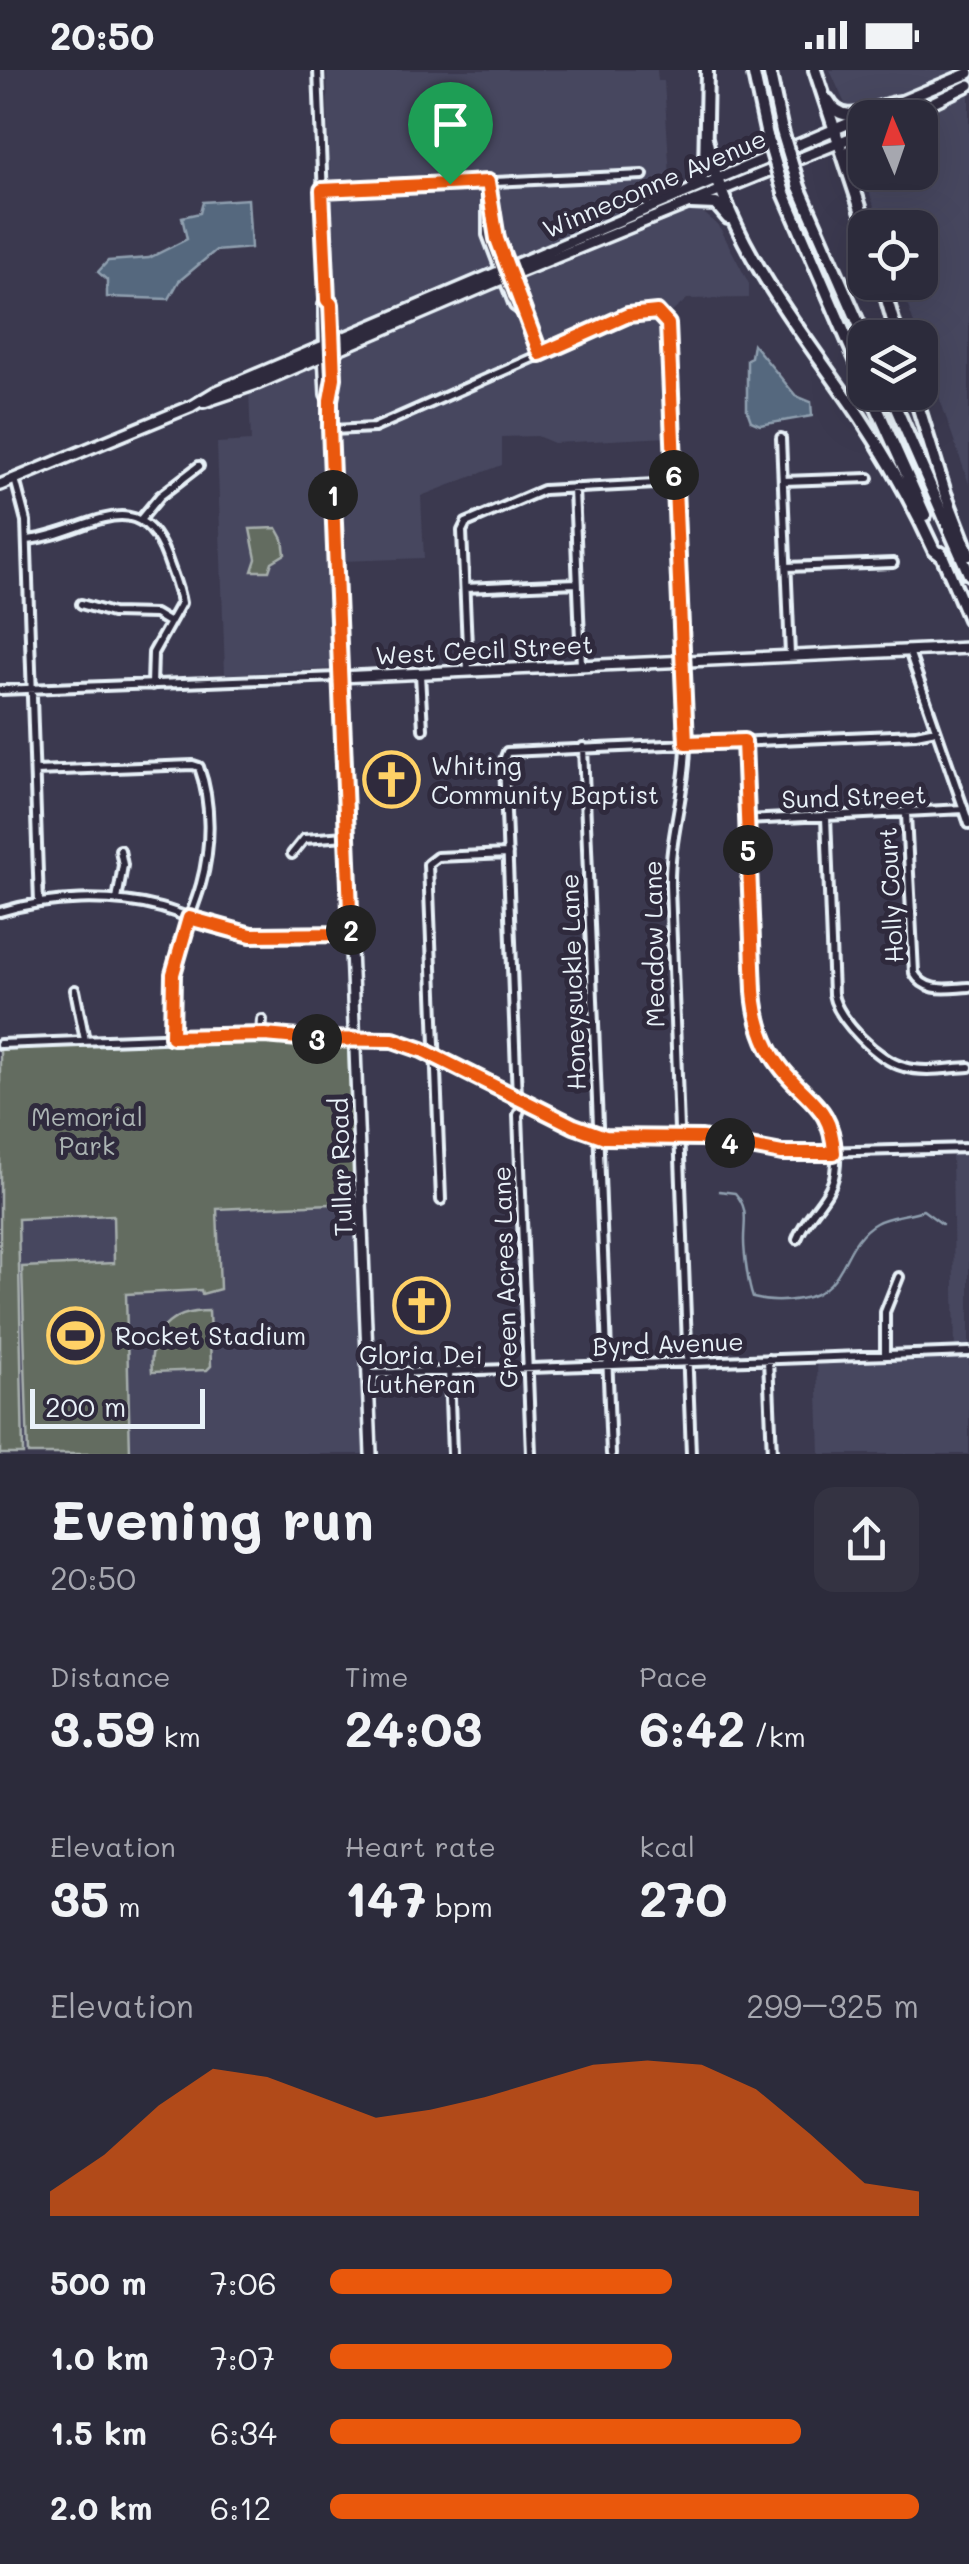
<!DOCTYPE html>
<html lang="en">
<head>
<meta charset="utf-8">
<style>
	:root { --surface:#2c2b3b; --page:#343342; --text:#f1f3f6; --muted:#a6a7af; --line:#484755; --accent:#ea580c }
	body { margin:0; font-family:Mali,sans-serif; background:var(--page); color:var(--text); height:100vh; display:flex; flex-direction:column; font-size:38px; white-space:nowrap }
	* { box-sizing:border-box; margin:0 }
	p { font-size:32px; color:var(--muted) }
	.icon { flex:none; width:55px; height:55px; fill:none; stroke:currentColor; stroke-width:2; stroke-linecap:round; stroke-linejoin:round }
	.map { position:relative; height:1384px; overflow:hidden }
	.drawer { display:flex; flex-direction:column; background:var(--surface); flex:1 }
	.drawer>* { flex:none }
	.needle { width:65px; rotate:358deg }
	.controls { position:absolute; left:848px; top:30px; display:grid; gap:20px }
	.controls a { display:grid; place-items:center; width:90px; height:90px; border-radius:20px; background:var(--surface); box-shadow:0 10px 40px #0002,0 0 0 2px var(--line); font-size:50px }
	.scale { position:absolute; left:30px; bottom:25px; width:175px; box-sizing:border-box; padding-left:10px; border:5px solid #e8f1f8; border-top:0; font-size:28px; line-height:35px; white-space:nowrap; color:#e8f1f8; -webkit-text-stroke:8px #2f2a3d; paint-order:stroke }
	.pin { position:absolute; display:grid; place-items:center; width:85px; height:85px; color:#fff; margin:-102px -42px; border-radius:50% 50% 50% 0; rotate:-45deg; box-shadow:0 0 10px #0007 }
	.pin .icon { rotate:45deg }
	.km { position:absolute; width:50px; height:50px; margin:-25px; border-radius:50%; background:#222; color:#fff; font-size:28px; line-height:50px; text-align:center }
	.round { display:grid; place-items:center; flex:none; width:105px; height:105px; border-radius:20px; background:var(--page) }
	.overview { display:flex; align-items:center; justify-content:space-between; height:170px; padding:0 50px }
	h1 { font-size:55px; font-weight:800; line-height:75px }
	.figures { display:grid; grid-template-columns:repeat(3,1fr); gap:15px; height:170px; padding:10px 50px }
	.figures div { display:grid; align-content:center }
	.figures b { font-size:50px; font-weight:800 }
	.figures small { font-size:28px; font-weight:400 }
	.figures p { font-size:28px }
	.chart { height:280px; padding:20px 50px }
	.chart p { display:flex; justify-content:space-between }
	.chart svg { width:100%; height:180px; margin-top:10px; fill:var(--accent); opacity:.7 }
	ul { padding:0 50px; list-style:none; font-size:32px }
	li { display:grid; grid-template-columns:160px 120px 1fr; align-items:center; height:75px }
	li i { height:25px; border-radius:12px; background:var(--accent) }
	.status { display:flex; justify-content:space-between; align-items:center; height:70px; padding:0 50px; background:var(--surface); direction:ltr }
	.status svg { height:28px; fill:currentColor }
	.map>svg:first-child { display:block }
</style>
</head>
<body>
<div class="status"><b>20:50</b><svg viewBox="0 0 49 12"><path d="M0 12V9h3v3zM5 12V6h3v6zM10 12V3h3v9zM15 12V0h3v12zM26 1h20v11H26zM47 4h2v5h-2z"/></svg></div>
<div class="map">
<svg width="969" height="1384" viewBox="0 0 969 1384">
	<rect width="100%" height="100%" fill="#3b394f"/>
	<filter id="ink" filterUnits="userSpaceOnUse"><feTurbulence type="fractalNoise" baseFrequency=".01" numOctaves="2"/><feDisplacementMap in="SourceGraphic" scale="20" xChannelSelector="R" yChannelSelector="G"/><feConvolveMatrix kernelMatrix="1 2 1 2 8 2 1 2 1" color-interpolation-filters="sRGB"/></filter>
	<g filter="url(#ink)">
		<path fill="#47475f" d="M327,0H657L658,11H664L670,107L677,117L354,259L343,260L338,256L334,242L332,209Z
			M830,0H958L860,42L849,43Z
			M969,21V414L900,213L920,212V158L881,157L856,82L865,71V102H920V48L911,47Z
			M698,138L719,156L749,214V228L687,229L662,251L668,367L554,373L537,366L502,367V395L421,426L424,488L342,491L339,358H324L332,599L225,604L217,373L251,371L249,321L616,166Z
			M969,1081V1384H820L817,1292L955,1287L952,1082Z
			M355,1133L365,1384H23L18,1149Z"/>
		<path fill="#636c60" stroke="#a6aeac" stroke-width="2.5" d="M277,458L283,469L285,484L272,492L269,501H252L256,489L250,459Z
			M242,969L348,975L355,1133L217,1139L220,1219L202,1224L201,1220L126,1224L130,1384H28L22,1197L114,1193L113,1145L18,1149L23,1384H0V978Z
			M209,1241L211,1296L207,1300L152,1302C148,1263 170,1241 209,1241Z"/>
		<path fill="#54687e" stroke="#8f9faf" stroke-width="2.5" d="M248,129L251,178L215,181L179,211L169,229L107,227V210L98,202L108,191L149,188L187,169L182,147L200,143L203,132Z
			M753,274L796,326L811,332L812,346L760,355L751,351L747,340V289L751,287Z"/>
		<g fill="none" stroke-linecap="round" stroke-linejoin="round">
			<path stroke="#8f9faf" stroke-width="2.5" d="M719,1121L735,1123C749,1139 744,1150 744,1170C744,1183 748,1215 753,1228C768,1232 784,1232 800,1229C849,1221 840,1173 876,1153C888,1146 909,1145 923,1140L942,1154"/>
			<defs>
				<path id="minor" d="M318,0L327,230L331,235L333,271
					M488,112L497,169L540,284
					M487,117V165L514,236L521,241
					M323,120L643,105
					M324,275L323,235L327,230
					M331,360L374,358L637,242H657L668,254L686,673C686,722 669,767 670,816L691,1384
					M781,368L790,585
					M15,409L26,451L39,833
					M783,411L869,408
					M574,418L581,595
					M141,449L160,426L199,396
					M27,470C85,465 138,409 167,488C172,503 179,518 181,533L153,583L152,615
					M787,497L893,493
					M465,518L577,513
					M81,534L112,543L155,544L170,553
					M909,581L969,754
					M468,600L462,461L466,453L543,420L674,413
					M420,604L423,659
					M0,620L338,607
					M744,671L754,921C756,950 763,976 782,999C812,1036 843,1047 835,1103C831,1128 805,1146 797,1169
					M583,677L611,1384
					M35,701L193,695L199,697C212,733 211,778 201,814C194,839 182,863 176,888C170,914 171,940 172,967
					M906,744L914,903C926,924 948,918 969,917
					M826,747L833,924C837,949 879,991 904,997C924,1003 949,998 969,997
					M746,750L964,739
					M292,784L304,769L346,766
					M117,830L123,795L120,780
					M0,842C48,827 112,825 161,838C186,845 209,857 235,862C273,870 312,865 351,864
					M75,920L85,970
					M261,965L262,950
					M0,974L241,965L318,969L384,968L422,980L574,1056L605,1067L702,1068L782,1083L969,1078
					M517,1027L504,690L507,682L916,664L936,660
					M524,1030L518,1045L531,1384
					M441,1130L428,794L437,787L508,784
					M885,1285V1242L899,1207
					M768,1289L772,1384
					M449,1301L452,1384
					M369,1304L969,1282"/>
				<path id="major" d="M895,34L969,3
					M900,48L969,15
					M333,271L330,348L371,1384
					M324,283L326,324L330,330
					M204,332L257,314L490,214L865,62
					M0,415L192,336L215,322L866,46
					M339,607L969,578"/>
				<path id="highway" d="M753,0L767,66
					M769,0L782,61
					M815,0L867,158
					M828,30C845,61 874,34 901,32
					M706,68C728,175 800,258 860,347C888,389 913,434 934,480L942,486
					M851,96L849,83L857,66
					M799,117L865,268
					M693,118L705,101L707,0
					M784,123L865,311
					M691,133L716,134L728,148
					M882,212L898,268
					M870,322L925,445
					M889,322L969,504
					M914,322L945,423L969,485
					M941,483L969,549"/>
			</defs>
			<use href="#minor" stroke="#e8f1f8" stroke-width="14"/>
			<use href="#major" stroke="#e8f1f8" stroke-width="16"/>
			<use href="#highway" stroke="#e8f1f8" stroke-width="18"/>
			<use href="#minor" stroke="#2f2a3d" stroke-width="6"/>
			<use href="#major" stroke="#2f2a3d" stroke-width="9"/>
			<use href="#highway" stroke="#2f2a3d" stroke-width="10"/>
			<defs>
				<path id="highway-bridge" d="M782,61L799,117
					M767,66L784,123"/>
			</defs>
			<use href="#highway-bridge" stroke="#e8f1f8" stroke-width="18" stroke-linecap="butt"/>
			<use href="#highway-bridge" stroke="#2f2a3d" stroke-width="10"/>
		</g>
	</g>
	<g fill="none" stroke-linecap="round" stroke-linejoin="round" filter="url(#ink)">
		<defs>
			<path id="route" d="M488,112L497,169L540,284L628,245L657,242L668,254L686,673L744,671L754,921C756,950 764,977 783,1000C809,1032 832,1037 834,1083H782L702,1068L605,1067L574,1056L422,980L393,970L310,969L265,965L172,967L173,904L189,848L251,865L351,864L330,357V330L334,308L331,234L327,230L322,120Z"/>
		</defs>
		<use href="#route" stroke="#fff" stroke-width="20"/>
		<use href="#route" stroke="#ea580c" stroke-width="12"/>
	</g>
	<defs>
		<symbol id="church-ring" viewBox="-11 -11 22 22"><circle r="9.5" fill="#2f2a3d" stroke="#ffd166" stroke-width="1.5"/><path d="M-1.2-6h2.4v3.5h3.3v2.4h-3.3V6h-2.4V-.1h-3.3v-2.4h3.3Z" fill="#ffd166"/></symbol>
		<symbol id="stadium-ring" viewBox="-11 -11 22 22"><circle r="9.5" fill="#2f2a3d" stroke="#ffd166" stroke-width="1.5"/><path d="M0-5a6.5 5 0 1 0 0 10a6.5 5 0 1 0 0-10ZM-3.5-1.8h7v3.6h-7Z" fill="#ffd166"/></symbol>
	</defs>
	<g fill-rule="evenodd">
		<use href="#church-ring" x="360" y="678" width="63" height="63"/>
		<use href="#church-ring" x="390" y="1204" width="63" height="63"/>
		<use href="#stadium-ring" x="44" y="1234" width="63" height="63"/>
	</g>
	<g text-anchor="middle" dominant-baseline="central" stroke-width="10" stroke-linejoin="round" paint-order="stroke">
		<g font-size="25" fill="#e8f1f8" stroke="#2f2a3d">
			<text transform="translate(654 113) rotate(-23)">Winneconne Avenue</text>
			<text transform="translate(484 579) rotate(-3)">West Cecil Street</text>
			<text transform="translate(854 726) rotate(-2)">Sund Street</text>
			<text transform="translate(890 825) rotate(-93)">Holly Court</text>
			<text transform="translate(653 874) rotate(-91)">Meadow Lane</text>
			<text transform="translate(572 912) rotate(-92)">Honeysuckle Lane</text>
			<text transform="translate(340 1097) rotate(-92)">Tullar Road</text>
			<text transform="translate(504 1207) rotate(-92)">Green Acres Lane</text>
			<text transform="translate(668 1273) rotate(-2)">Byrd Avenue</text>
		</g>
		<g font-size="25" fill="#e8f1f8" stroke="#2f2a3d" text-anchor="start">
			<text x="431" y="695">Whiting<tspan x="431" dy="29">Community Baptist</tspan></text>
			<text x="115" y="1265">Rocket Stadium</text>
			<text x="421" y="1284" text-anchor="middle">Gloria Dei<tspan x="421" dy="29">Lutheran</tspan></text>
		</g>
		<g font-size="25" fill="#acb5b4" stroke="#2f2a3d">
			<text x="87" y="1046">Memorial<tspan x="87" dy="29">Park</tspan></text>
		</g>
	</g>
</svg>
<div class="controls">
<a><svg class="needle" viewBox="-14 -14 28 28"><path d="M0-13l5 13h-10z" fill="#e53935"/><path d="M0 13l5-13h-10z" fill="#a6a7af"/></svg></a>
<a><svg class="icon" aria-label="locate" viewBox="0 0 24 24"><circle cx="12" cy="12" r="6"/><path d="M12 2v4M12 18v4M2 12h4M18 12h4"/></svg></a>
<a><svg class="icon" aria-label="layers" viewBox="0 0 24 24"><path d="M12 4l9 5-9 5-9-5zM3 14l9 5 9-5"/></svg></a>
</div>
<div class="scale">200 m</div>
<div class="pin" style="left:450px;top:114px;background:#1e9e55"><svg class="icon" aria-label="arrive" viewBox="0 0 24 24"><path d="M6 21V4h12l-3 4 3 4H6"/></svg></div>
<b class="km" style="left:333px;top:425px">1</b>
<b class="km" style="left:351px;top:860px">2</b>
<b class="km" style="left:317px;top:969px">3</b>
<b class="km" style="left:730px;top:1073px">4</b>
<b class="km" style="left:748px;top:780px">5</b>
<b class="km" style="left:674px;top:405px">6</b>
</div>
<section class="drawer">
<div class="overview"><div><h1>Evening run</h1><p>20:50</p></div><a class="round"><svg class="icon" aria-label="share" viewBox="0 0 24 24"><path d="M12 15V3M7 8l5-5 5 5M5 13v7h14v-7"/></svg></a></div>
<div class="figures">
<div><p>Distance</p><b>3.59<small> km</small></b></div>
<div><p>Time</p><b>24:03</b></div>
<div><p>Pace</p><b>6:42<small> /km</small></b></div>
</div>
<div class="figures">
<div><p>Elevation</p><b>35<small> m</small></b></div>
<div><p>Heart rate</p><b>147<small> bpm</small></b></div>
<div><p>kcal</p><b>270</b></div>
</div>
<div class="chart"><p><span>Elevation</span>299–325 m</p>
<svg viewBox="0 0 160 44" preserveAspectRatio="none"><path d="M0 44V38L10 29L20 17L30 8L40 10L50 15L60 20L70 18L80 15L90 11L100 7L110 6L120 7L130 13L140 24L150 36L160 38V44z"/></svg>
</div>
<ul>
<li><b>500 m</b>7:06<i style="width:58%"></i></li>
<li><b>1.0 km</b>7:07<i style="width:58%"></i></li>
<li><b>1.5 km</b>6:34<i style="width:80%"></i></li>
<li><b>2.0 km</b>6:12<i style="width:100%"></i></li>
</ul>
</section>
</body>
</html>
